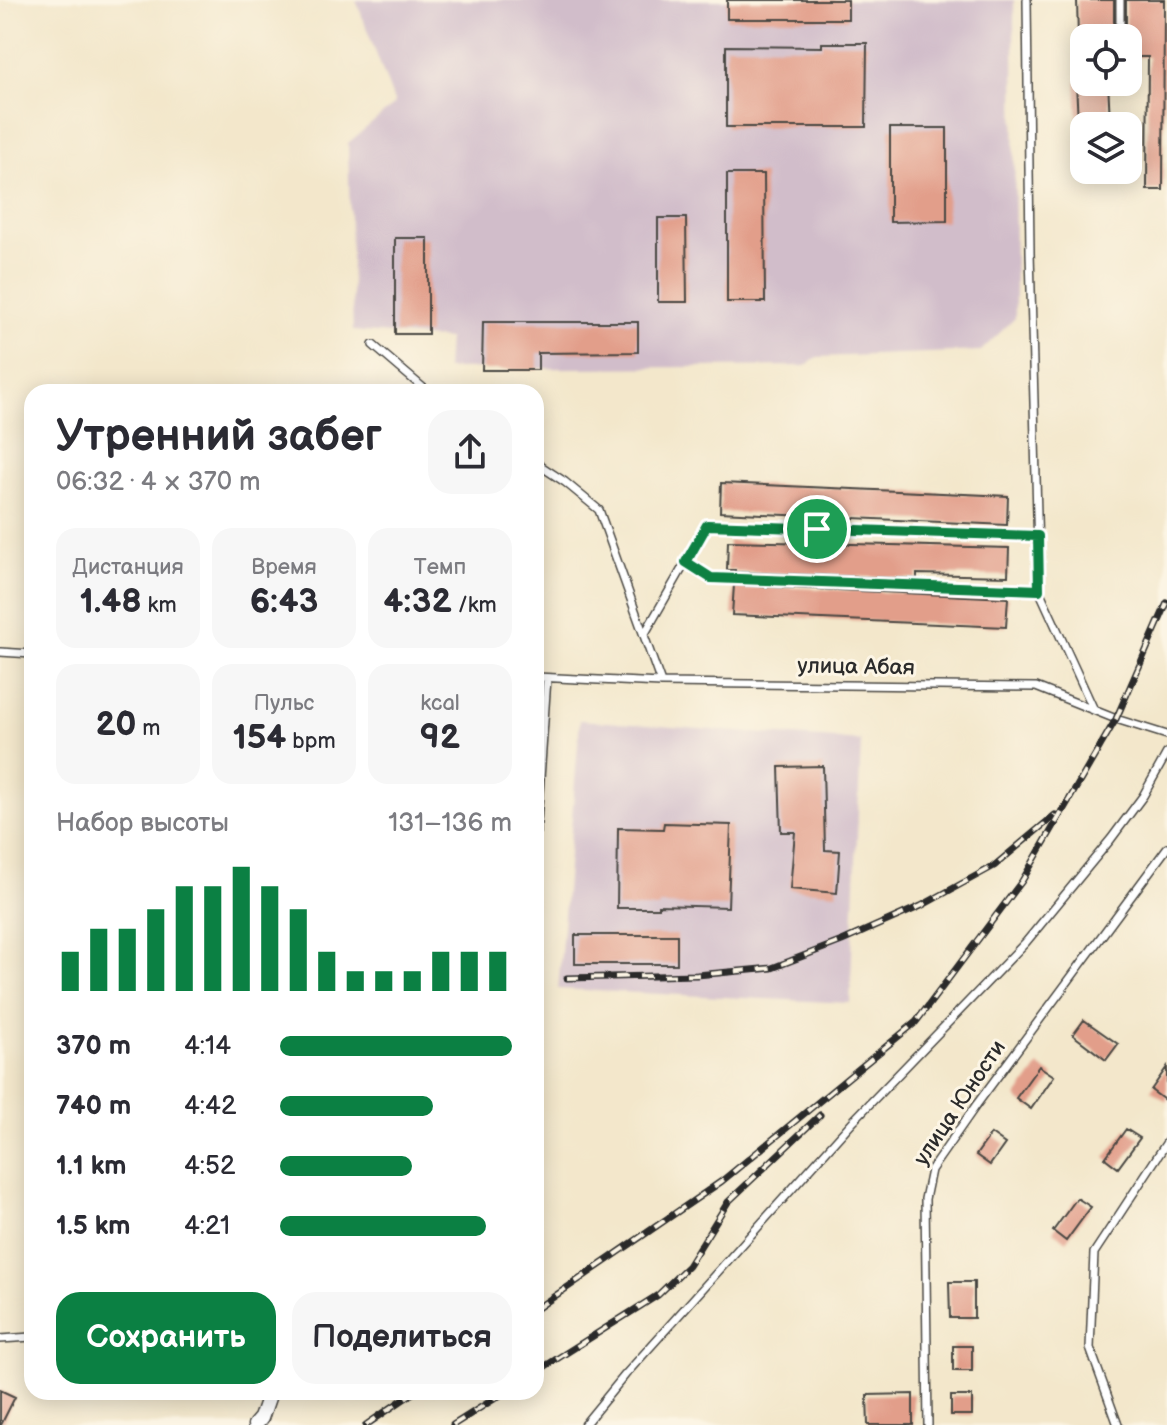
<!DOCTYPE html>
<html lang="ru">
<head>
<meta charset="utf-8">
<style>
	:root { --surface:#fff; --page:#f7f7f7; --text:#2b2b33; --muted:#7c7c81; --accent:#0b8043 }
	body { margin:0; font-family:"Balsamiq Sans",sans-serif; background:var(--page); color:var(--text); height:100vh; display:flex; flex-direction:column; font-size:30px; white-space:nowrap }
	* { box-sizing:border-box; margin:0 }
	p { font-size:26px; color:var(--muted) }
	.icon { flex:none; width:44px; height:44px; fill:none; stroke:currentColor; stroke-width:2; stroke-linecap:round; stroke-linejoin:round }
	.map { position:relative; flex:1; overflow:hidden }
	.drawer { position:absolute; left:24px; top:384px; width:520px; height:1016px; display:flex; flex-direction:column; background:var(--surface); border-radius:24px; box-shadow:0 4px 20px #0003 }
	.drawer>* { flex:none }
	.controls { position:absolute; left:1070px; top:24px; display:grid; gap:16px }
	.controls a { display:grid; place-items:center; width:72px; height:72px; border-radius:16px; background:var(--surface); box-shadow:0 4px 20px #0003; font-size:40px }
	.pin { position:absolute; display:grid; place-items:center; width:68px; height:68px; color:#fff; margin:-34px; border:4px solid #fff; border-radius:50%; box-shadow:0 2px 8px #0007 }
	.round { display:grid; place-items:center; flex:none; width:84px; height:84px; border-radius:24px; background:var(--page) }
	.head { display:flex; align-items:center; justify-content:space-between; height:136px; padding:0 32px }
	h1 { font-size:44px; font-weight:600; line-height:60px }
	.metrics { display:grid; grid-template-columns:repeat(3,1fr); gap:12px; height:136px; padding:8px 32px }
	.metrics div { display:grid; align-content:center; border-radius:20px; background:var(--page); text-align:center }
	.metrics b { font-size:34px; font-weight:600 }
	.metrics small { font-size:22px; font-weight:400 }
	.metrics p { font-size:22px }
	.chart { height:224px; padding:16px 32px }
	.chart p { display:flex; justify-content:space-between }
	.chart svg { width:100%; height:144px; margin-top:8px; stroke:var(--accent); stroke-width:6 }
	.button { display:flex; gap:16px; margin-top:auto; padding:16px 32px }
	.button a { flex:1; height:92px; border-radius:24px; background:var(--accent); color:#fff; font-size:32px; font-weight:600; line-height:92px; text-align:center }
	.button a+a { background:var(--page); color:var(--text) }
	ul { padding:0 32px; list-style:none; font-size:26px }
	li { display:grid; grid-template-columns:128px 96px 1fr; align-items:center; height:60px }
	li i { height:20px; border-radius:10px; background:var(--accent) }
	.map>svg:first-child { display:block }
</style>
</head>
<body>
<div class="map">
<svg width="1167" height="1425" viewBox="0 0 1167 1425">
	<rect width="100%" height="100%" fill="#fcf5e5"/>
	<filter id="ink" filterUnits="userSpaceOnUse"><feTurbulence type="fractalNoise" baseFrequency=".0125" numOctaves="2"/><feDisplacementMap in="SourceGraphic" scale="16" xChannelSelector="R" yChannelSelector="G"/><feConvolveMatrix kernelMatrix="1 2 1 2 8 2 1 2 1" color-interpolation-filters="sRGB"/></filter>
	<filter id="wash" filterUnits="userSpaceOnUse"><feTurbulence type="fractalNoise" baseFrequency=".006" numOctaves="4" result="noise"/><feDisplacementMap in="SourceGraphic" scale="32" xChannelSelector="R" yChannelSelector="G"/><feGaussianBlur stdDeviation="1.8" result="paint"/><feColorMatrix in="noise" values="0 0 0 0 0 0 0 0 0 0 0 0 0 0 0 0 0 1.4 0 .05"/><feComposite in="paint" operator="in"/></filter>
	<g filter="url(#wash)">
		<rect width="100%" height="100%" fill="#f3e7cb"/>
		<path fill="#d1bdca" d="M356,0H1014L1015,318L981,351L818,357L805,366L446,369L448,339L353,331L348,143L395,104Z
			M580,720L861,741L850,1003L558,989Z"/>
		<g id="blocks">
			<path fill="#e29e8a" d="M727,0H848V19H727Z
				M1077,0H1114V38H1078Z
				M1126,0H1164L1163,190H1147L1148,57H1131L1132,38H1126Z
				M822,43H867L866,127H726V46L822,47Z
				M1076,82H1108L1110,121L1078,122Z
				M890,128H947V221L890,222Z
				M727,174H764L765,302H727Z
				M658,218H686L687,302H658Z
				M395,238H428V334H395Z
				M483,322H638V352L538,353V370H482Z
				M721,483L1008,496L1007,525L720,512Z
				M728,541L1009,548L1008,576L917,574V579L735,572V570H727Z
				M734,585L1008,598L1006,627L732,615Z
				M823,766L825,850L840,851L837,893L790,889L795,832H781L779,767Z
				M664,823L731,825L728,907L659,905V908H617L618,828L663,829Z
				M575,935H677V964H575Z
				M1084,1020L1118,1044L1106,1060L1073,1035Z
				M1039,1066L1054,1076L1031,1109L1016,1098Z
				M1167,1067V1102L1151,1090Z
				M1126,1129L1140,1138L1118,1168L1105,1158Z
				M991,1134L1005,1144L990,1165L976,1155Z
				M1077,1198L1091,1207L1066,1241L1053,1231Z
				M949,1282H974V1318H950Z
				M953,1346H972V1371H953Z
				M0,1390L15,1397L1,1425H0Z
				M913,1394V1425H868L867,1395Z
				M951,1396H972V1415H951Z"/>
		</g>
	</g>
	<g filter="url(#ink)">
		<use href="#blocks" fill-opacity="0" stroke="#494743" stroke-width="2"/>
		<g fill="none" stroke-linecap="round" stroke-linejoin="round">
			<defs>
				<path id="service" d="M1027,0L1030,252L1039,590L1094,710
					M1120,38V0
					M373,345L428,392
					M536,463L565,482L599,510L661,683
					M686,562L711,578L1039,590
					M644,635L707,525L1038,536
					M0,652L32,654
					M536,677L661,683L1036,687L1116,719L1167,735
					M536,836L547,678
					M0,1339L32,1337
					M584,1425L625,1375L854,1120L1026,942L1111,839L1143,796L1167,753
					M928,1425L925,1199L931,1170L977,1104L1167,848
					M1118,1425L1090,1348L1094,1253L1167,1142"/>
				<path id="minor" d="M255,1425L261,1418L270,1392"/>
			</defs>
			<use href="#service" stroke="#494743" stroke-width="10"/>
			<use href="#minor" stroke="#494743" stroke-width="17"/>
			<use href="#service" stroke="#fff" stroke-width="7"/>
			<use href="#minor" stroke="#fff" stroke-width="14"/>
			<defs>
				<path id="rail" d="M567,978L697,975L772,968L842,941L921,906L994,866L1055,815
					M536,1309L722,1181L916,1022L1022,881L1116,719L1167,603
					M536,1372L658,1295L688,1266L728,1202L820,1115
					M366,1425L414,1392
					M453,1425L505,1392"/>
			</defs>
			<use href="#rail" stroke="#2b2b2b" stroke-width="7"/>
			<use href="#rail" stroke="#fcf5e5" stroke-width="4" stroke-dasharray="12" stroke-linecap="butt"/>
		</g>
	</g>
	<g fill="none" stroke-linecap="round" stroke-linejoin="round" filter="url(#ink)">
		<defs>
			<path id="route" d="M707,525L1038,536L1039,590L711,578L686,562Z"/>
		</defs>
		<use href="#route" stroke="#fff" stroke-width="16"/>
		<use href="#route" stroke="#0b8043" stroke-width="10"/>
	</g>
	<g text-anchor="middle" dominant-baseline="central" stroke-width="6" stroke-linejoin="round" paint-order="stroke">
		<g font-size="22" fill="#2b2b2b" stroke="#fcf5e5">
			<text transform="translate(856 667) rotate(1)">улица Абая</text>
			<text transform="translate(960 1103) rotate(-56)">улица Юности</text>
		</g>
	</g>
</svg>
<div class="controls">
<a><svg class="icon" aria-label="locate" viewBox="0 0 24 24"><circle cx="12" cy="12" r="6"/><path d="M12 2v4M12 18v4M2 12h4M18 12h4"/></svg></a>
<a><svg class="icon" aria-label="layers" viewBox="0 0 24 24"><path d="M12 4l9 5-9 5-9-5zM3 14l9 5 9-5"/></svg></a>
</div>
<div class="pin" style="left:817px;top:529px;background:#1e9e55"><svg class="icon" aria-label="arrive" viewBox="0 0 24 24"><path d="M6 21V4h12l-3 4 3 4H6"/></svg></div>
<section class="drawer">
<div class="head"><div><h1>Утренний забег</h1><p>06:32 · 4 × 370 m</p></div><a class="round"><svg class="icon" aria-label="share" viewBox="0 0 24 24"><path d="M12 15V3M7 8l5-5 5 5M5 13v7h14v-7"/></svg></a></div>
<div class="metrics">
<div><p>Дистанция</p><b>1.48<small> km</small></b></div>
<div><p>Время</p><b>6:43</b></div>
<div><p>Темп</p><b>4:32<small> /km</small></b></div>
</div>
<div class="metrics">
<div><b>20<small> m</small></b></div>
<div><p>Пульс</p><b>154<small> bpm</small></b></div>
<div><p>kcal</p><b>92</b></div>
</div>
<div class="chart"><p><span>Набор высоты</span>131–136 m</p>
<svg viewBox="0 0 160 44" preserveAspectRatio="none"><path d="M5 44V32M15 44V25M25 44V25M35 44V19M45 44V12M55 44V12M65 44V6M75 44V12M85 44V19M95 44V32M105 44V38M115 44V38M125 44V38M135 44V32M145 44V32M155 44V32"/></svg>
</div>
<ul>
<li><b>370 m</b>4:14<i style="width:100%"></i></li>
<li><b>740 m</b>4:42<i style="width:66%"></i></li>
<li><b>1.1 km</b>4:52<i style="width:57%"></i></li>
<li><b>1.5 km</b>4:21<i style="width:89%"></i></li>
</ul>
<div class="button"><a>Сохранить</a><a>Поделиться</a></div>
</section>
</div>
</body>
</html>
